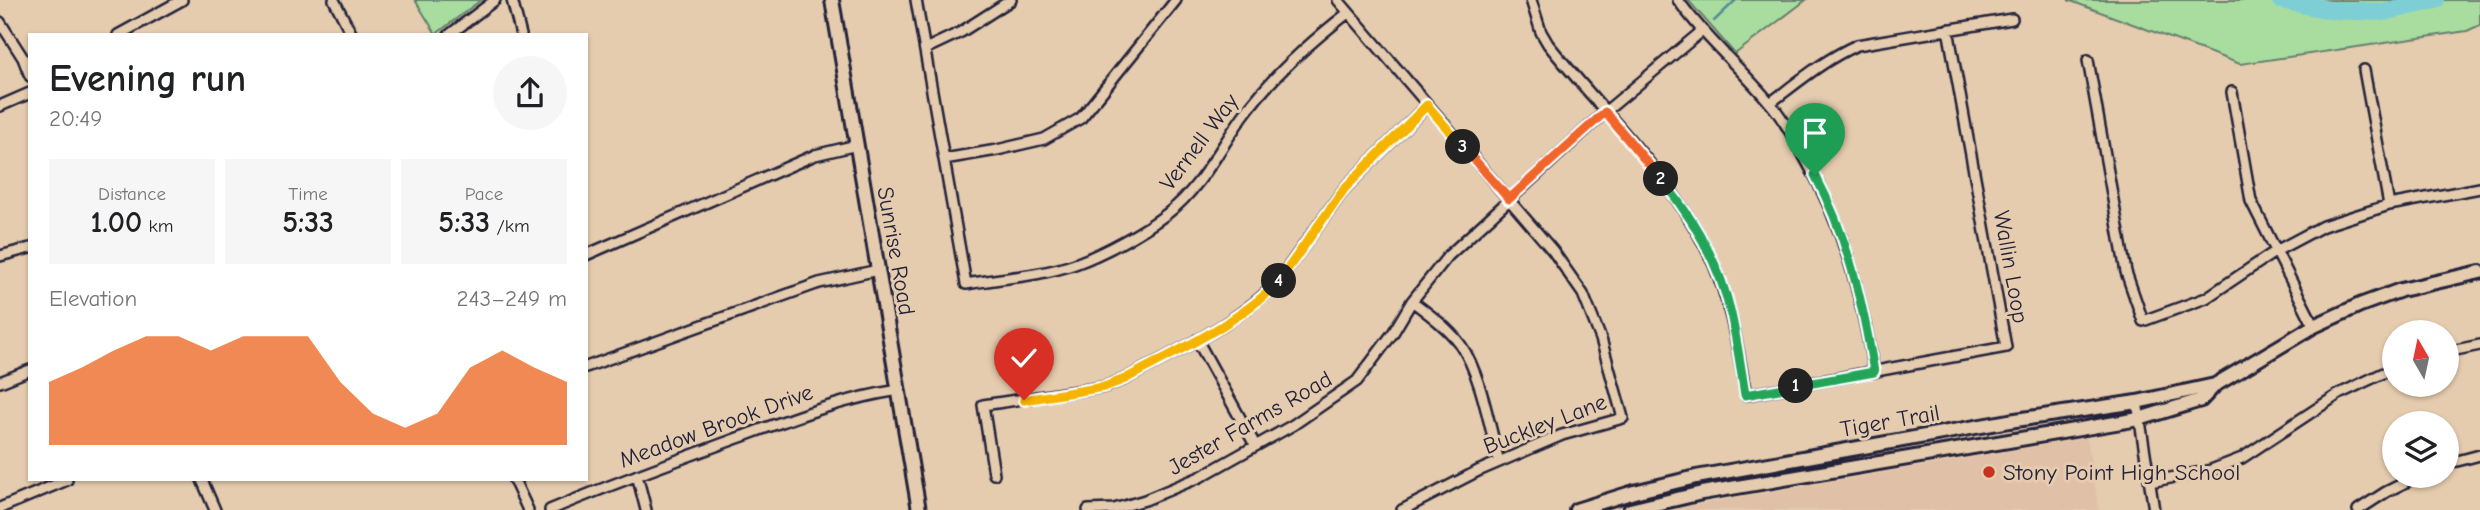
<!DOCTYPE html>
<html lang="en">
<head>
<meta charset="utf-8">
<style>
	:root { --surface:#fff; --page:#f6f6f6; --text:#202124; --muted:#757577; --accent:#ea580c }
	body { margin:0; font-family:"Comic Neue",sans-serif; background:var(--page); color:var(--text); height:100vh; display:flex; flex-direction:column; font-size:26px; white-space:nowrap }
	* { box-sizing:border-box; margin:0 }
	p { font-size:23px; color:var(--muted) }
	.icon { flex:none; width:38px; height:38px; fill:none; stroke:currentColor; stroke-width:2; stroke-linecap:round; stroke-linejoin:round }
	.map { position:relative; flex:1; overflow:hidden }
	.panel { position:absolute; left:28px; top:33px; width:560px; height:448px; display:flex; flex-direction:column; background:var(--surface); border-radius:0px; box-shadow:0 2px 5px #0004 }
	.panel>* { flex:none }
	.needle { width:46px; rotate:351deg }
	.buttons { position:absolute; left:2382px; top:320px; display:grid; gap:14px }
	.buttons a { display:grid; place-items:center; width:77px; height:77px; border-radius:50%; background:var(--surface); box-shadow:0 2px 5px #0004; font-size:35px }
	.pin { position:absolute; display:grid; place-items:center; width:60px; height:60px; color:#fff; margin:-72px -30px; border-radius:50% 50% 50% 0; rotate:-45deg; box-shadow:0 0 7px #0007 }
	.pin .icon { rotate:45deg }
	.km { position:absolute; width:35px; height:35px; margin:-18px; border-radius:50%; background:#222; color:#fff; font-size:19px; line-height:35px; text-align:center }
	.round { display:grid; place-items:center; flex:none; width:74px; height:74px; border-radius:37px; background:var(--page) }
	.head { display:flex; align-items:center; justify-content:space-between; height:119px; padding:0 21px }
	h1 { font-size:38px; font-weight:800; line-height:52px }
	.metrics { display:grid; grid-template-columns:repeat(3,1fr); gap:10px; height:119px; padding:7px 21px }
	.metrics div { display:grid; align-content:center; border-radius:0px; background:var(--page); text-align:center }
	.metrics b { font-size:30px; font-weight:800 }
	.metrics small { font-size:19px; font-weight:400 }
	.metrics p { font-size:19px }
	.chart { height:196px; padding:14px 21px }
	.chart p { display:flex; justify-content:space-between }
	.chart svg { width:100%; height:126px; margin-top:7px; fill:var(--accent); opacity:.7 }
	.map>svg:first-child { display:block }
</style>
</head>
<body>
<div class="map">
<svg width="2480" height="510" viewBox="0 0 2480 510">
	<rect width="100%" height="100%" fill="#e6ccae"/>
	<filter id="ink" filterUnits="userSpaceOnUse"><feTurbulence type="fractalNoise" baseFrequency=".0143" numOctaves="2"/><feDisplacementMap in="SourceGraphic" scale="14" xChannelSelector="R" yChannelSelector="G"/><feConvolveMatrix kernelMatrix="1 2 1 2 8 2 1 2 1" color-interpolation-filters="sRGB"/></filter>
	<g filter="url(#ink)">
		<path fill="#e0c0a7" d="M2087,438L2099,510H1671L1683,507Z"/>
		<path fill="#a8dd9f" stroke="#65806d" stroke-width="2" d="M415,0H481L436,34Z
			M1688,0H1806L1735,54Z
			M2068,0H2480V25L2467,31L2240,64Z"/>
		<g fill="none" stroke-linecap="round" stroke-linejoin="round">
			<path stroke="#598a97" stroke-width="2.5" d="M1714,21L1736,0"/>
			<path stroke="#7dcfd5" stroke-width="18" d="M2281,0L2330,10L2383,12L2436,0"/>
			<defs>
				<path id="street" d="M334,0L352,35
					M512,0L521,35
					M916,0L966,284C1001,278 1041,276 1075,264C1105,253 1143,232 1168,213C1200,189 1220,148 1243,116C1272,76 1309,43 1348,13
					M1338,0L1553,251L1583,294L1601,339L1623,418L1562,435L1478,471L1402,510
					M1531,0L1541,32L1548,44C1605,115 1677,181 1714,265C1732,307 1738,351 1746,395L2006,347L1948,29
					M1678,0C1705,38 1740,67 1770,103C1784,119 1794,138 1804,156C1844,226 1861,294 1874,372
					M0,22L23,58L30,76
					M118,35L182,0
					M449,35L495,0
					M925,49L961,32L1011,0
					M2088,60L2126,272L2143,321L2206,298L2276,251L2323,226L2389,205L2480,188
					M2364,70L2389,205
					M2232,92L2251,201L2314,326
					M1770,103C1798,82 1825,59 1857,45L2012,19
					M0,106L30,93
					M944,159L997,150L1044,139L1081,118L1176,0
					M586,255L815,155L857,145
					M0,256L30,248
					M1412,301C1429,314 1447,327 1460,344C1480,371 1490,428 1499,462
					M1197,340L1255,445
					M2446,352L2480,345
					M586,367L819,283L878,270
					M0,382L30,370
					M2137,402L2154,510
					M2446,464L2480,455
					M994,474L983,405L1104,387L1125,379C1176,351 1242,322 1280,279L1345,188L1427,105
					M637,475L646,510
					M202,480L215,510
					M514,480L528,510
					M2150,482L2211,470L2242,458L2339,394L2394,368
					M0,508L67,480
					M550,510C611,484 673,462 735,439C790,419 840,399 899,390
					M1088,510L1114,509L1145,500L1200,477L1293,425L1357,381L1393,333L1412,301L1448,256L1605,112L1702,31
					M2358,510L2386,492L2418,476"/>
				<path id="secondary" d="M832,0L919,510
					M1576,510L1634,492L1696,477L2009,421L2137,402L2215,385L2314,326L2360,305L2401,290L2480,272
					M1630,510L1702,493L2139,419L2201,400L2215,385"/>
			</defs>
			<use href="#street" stroke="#22223b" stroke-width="14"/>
			<use href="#secondary" stroke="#22223b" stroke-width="18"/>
			<use href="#street" stroke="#e6ccae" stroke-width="9"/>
			<use href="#secondary" stroke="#e6ccae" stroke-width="12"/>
		</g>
	</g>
	<g fill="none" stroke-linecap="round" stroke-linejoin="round" filter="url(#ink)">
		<defs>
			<path id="split-1" d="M1796,386L1874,372C1863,304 1848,237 1815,175"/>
			<path id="split-2" d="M1661,179C1693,218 1720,265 1731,314C1737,341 1741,368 1745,395L1796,386"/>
			<path id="split-3" d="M1463,147L1509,199L1605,112L1661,179"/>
			<path id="split-4" d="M1279,281L1345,188L1427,105L1463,147"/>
			<path id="split-5" d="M1024,400L1104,387L1125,379C1173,353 1243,321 1279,281"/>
		</defs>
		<use href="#split-1" stroke="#fff" stroke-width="14"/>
		<use href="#split-2" stroke="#fff" stroke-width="14"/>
		<use href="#split-3" stroke="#fff" stroke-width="14"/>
		<use href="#split-4" stroke="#fff" stroke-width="14"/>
		<use href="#split-5" stroke="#fff" stroke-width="14"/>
		<use href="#split-1" stroke="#22a559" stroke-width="9"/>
		<use href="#split-2" stroke="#22a559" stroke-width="9"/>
		<use href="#split-3" stroke="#f0652b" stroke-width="9"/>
		<use href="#split-4" stroke="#f5b400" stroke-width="9"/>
		<use href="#split-5" stroke="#f5b400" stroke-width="9"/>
	</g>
	<circle fill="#c8321e" stroke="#e6ccae" stroke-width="2.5" cx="1989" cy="472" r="7"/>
	<g text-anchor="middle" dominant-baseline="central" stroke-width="6" stroke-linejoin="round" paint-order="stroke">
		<g font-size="23" fill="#22223b" stroke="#e6ccae">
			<text transform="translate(1199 142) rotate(-53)">Vernell Way</text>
			<text transform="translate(896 251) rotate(80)">Sunrise Road</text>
			<text transform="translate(2011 267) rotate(80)">Wallin Loop</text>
			<text transform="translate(1890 421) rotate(-10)">Tiger Trail</text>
			<text transform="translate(1250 423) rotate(-30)">Jester Farms Road</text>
			<text transform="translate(1545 424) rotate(-21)">Buckley Lane</text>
			<text transform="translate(716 426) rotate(-20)">Meadow Brook Drive</text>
		</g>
		<g font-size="23" fill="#22223b" stroke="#e6ccae" text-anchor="start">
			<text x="2003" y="472">Stony Point High School</text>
		</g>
	</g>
</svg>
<div class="buttons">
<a><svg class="needle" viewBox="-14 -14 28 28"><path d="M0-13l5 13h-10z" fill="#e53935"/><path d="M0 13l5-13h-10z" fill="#757577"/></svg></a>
<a><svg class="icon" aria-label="layers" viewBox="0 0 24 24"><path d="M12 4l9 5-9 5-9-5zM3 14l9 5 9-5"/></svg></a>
</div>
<div class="pin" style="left:1815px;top:175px;background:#1e9e55"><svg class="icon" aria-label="arrive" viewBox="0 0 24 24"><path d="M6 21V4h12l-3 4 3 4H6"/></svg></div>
<div class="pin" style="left:1024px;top:400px;background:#d93025"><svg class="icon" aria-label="check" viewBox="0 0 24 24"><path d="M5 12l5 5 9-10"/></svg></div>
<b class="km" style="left:1796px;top:386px">1</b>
<b class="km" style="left:1661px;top:179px">2</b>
<b class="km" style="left:1463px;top:147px">3</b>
<b class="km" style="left:1279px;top:281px">4</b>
<section class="panel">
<div class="head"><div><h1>Evening run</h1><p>20:49</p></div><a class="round"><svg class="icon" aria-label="share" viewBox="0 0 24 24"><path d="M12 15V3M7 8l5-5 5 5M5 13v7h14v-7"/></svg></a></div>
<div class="metrics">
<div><p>Distance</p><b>1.00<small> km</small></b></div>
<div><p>Time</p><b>5:33</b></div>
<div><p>Pace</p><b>5:33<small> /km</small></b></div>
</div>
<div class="chart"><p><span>Elevation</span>243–249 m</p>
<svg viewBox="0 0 160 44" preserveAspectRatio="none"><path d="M0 44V22L10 17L20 11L30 6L40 6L50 11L60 6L70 6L80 6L90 22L100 33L110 38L120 33L130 17L140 11L150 17L160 22V44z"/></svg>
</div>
</section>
</div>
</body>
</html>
